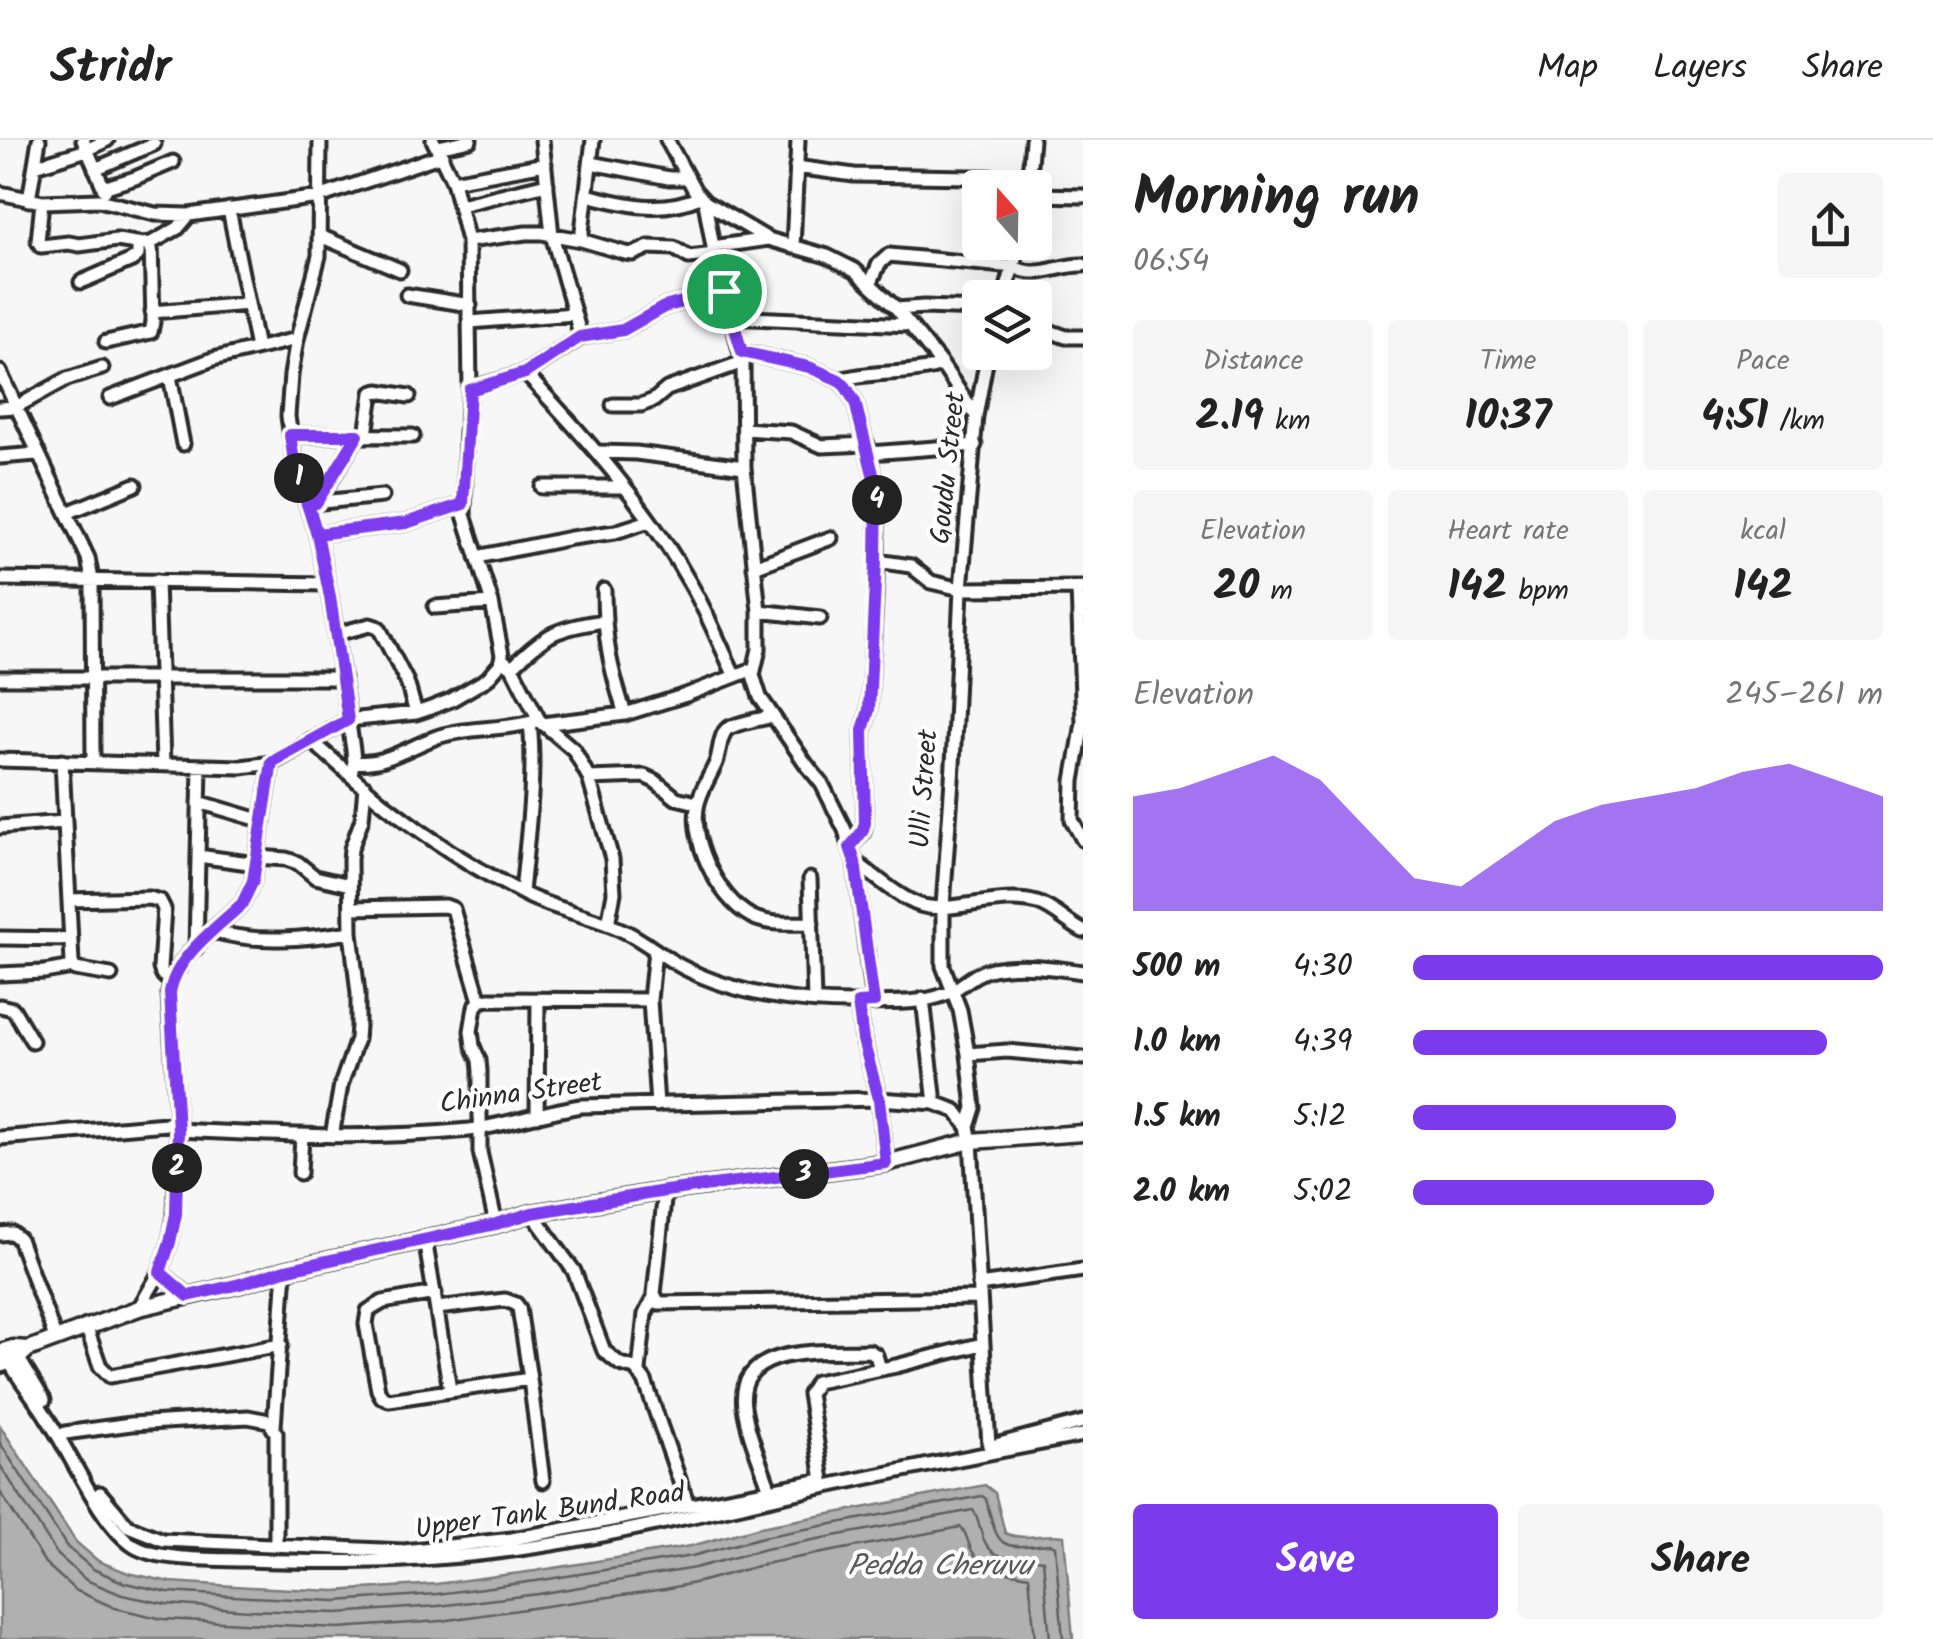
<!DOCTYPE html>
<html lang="en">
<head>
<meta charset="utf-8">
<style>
	:root { --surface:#fff; --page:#f6f6f6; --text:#222; --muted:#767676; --line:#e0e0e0; --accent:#7c3aed }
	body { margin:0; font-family:Kalam,sans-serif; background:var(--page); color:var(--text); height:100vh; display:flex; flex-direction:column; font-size:38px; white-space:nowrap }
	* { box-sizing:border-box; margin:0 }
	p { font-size:32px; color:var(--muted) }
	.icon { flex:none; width:55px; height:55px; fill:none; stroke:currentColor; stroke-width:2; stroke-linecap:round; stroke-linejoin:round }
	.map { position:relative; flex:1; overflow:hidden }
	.sheet { display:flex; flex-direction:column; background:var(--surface); width:850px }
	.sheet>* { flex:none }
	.needle { width:65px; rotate:340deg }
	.controls { position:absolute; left:962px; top:30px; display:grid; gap:20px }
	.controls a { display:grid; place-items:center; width:90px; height:90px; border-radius:10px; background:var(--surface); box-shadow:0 10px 40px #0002; font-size:50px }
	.pin { position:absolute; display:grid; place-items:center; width:85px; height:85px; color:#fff; margin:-42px; border:5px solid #fff; border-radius:50%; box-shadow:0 2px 10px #0007 }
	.km { position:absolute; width:50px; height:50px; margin:-25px; border-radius:50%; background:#222; color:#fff; font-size:28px; line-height:50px; text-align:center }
	.round { display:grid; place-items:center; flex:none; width:105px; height:105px; border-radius:10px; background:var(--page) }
	.head { display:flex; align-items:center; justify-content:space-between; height:170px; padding:0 50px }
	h1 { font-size:55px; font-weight:800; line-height:75px }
	.metrics { display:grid; grid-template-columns:repeat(3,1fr); gap:15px; height:170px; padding:10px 50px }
	.metrics div { display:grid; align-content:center; border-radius:10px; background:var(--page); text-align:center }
	.metrics b { font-size:42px; font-weight:800 }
	.metrics small { font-size:28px; font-weight:400 }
	.metrics p { font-size:28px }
	.chart { height:280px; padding:20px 50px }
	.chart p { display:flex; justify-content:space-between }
	.chart svg { width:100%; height:180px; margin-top:10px; fill:var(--accent); opacity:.7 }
	.cta { display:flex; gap:20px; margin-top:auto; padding:20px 50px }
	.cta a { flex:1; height:115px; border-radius:10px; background:var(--accent); color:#fff; font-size:40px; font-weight:800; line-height:115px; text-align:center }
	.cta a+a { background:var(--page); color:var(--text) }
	ul { padding:0 50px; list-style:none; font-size:32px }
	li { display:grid; grid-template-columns:160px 120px 1fr; align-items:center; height:75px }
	li i { height:25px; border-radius:12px; background:var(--accent) }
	header { display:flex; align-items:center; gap:60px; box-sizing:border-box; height:140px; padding:0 50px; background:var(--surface); border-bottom:2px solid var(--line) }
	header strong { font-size:48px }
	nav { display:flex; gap:55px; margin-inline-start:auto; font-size:35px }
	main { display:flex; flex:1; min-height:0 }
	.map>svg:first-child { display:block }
</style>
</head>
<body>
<header>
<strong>Stridr</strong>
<nav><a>Map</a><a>Layers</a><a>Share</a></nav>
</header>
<main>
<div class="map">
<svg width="1083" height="1499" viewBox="0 0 1083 1499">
	<rect width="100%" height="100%" fill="#f7f7f7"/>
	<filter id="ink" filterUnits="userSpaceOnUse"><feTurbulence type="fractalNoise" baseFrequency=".01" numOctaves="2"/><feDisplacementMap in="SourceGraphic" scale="20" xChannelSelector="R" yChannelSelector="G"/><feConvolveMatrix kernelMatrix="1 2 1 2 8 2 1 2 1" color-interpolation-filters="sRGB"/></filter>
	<g filter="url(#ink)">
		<path fill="#b0b0b0" stroke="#7b7b7b" stroke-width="2.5" d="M0,1286L76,1402L98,1421L128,1433L170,1442L250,1447L335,1451L436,1444L535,1431L691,1406L760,1387L985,1345L995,1353L1005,1393C1024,1402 1044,1392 1064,1396L1073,1499H0Z"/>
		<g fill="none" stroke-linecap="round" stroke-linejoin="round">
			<path stroke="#606060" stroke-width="2.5" d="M0,1303L67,1407L93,1429L125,1443L168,1452L250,1457L336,1461L437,1454L536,1441L692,1416L763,1397L982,1356L986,1359C999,1410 998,1409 1050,1404L1055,1406L1063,1499
				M0,1325L57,1414L86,1440L122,1455L166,1464L249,1470L337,1473L438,1466L538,1454L695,1428L765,1409L973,1370C980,1379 979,1390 984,1400C995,1426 1023,1415 1043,1420L1050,1499
				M0,1352L45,1423L75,1450L115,1468L163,1479L338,1488L441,1481L665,1449L699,1442L769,1423L961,1387C967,1394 967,1400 971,1409C983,1433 1008,1431 1029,1436L1035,1499"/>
			<defs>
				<path id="minor" d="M83,0L105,51
					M320,0L319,116L297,199L291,235L288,276L295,329L317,394L330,457L353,610L354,622L351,633
					M542,0L552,95L581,197
					M667,0L695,51L705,62L768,99L827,116L855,130L897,169L942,225L976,276
					M438,7L470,0
					M591,23L669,38H688
					M35,26L87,10L107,0
					M796,27L854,35L1029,38
					M95,29L154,4
					M453,41L545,24
					M103,48L135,38L173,22
					M1028,48L1032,0
					M0,53L42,62L99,60L155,74L189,75L319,57L442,15
					M587,55C626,65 662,74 700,57
					M1035,55L1083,56
					M29,60L39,0
					M42,62L38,101L41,106L69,103L79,105L117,100L142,104L151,103L178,88L189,75
					M705,62L713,107L743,222L744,327L759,471V509L753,535L760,557L806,624L822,644L845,690L855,722L873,862
					M460,65L547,44
					M229,69L257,208
					M320,96L400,130
					M581,100L593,0
					M468,101L526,93H542L581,100L625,113L633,114L649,107L674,108L689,117L715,114
					M713,107L768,99
					M793,107L798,0
					M81,142L132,120L138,115V103
					M870,144L879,124L889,115L1015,127C1037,140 1059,124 1083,125
					M407,155L470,165
					M1004,158L1020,102
					M897,169L924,167L980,169
					M152,172L248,164
					M731,177L910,185
					M470,182L574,174
					M1035,186L1066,197H1083
					M106,202L151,192L153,182L151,103
					M742,212L809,227L839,240L846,247L855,262L877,349V421L869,570L863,591L865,683L863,692L850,707
					M0,232L88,418L92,440L93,622
					M525,233C587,299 647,366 691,445C708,474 720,506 735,536
					M170,236L183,304
					M839,240C873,230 908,236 942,225
					M470,249L525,233L581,197L623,190L664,167L724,151
					M110,258L213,219L297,199
					M613,265H641L654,260L667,249L743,222
					M0,268L16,267L67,239L102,228
					M744,289L791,292L822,306L867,304
					M290,295L413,296
					M366,295L372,253L378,251L409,256
					M599,312L636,313L744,327
					M870,313L975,305
					M0,317L37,314
					M542,347H625
					M312,363L382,356
					M317,363L358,295
					M67,373L135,345
					M317,394L406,383L463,364
					M477,417L571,398L615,392L649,381
					M877,421L911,426L931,442L961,449L1083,448
					M754,427L831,398
					M0,439L327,444
					M157,441L163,624
					M1078,449L1083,583L1073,641L1072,680L1083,700
					M604,450C604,499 610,527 625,574
					M435,467L492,463
					M759,471L820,478
					M336,494L370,485L379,488L407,542L416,573
					M501,519L512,527L539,580L574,610L589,638L612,719L614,753L608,784
					M512,527C546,493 557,488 604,481
					M0,538H343
					M773,576C762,579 736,583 727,589C719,596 720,616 715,625C708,640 699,653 697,668C691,704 722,766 757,779C774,785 794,783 812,783
					M542,584L625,574L686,555L753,529
					M310,600C337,622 363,648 391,669C433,702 479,731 526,755C558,771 594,776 626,792C646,802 664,818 684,828C737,855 803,864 862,863C890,862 927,865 952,851C966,843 976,832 992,829C1020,823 1055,828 1083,832
					M0,620L241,627L272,623L348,580L416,573L428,569L451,560L487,539L500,524L502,515L492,463L464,375L466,293L470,249L468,101L453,41L433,0
					M62,621L72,823L75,829L111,835
					M354,622C384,626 409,607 437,597C470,586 506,591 539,580
					M589,638L644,636L655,641L676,658L697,663
					M199,662L263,681
					M0,687L64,682
					M198,716L256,724
					M257,717L286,719L298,723L315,737L350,745
					M855,722C873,734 899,758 920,765C951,775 1000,752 1037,763C1054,768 1067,783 1083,791
					M810,739L814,860
					M522,753C527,697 536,639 530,583
					M69,760L149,758L160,761L164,769L160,828L162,834L171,843
					M351,768L445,766L453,769L480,861
					M213,791C256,804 307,799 351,792
					M0,798L71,799
					M196,808L200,626
					M655,810L650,860L657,965
					M0,834L44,832L73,827
					M923,859L935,963
					M858,863L863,899L879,959L886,1023
					M0,866L13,869L32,901
					M968,914L1007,911L1083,918
					M537,976L538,859
					M968,987L974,968L968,914L960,870L943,826V766L953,625L961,449L976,276L988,212
					M178,990C275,995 372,1000 469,990C507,985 543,972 581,966L879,959L935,963L956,971L968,987L971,1001L989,1306
					M332,996L341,945L357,899L358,886V854L351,792L350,720L351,709L362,679L365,647
					M0,998L178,983
					M300,1033L302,996
					M665,1051L654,1154L659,1163L979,1158
					M532,1073L574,1131L604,1211L620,1224L635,1228L645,1241L688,1365
					M496,1084L480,1012V931L479,920L473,906L471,891L475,867L480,861L489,859L650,860
					M0,1094L12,1093L19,1099L55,1197
					M425,1099L450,1250
					M160,1132L189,1156
					M979,1145L1083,1130
					M435,1153L383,1162L368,1171L366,1184L378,1250L382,1257L389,1260L530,1239
					M139,1168L160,1132L170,1102L175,1075L178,990L169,853C176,815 215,789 242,764L253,741L272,623
					M437,1168L505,1160L516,1164L519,1168L530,1239L543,1341
					M86,1186L100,1226L110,1236L281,1205
					M15,1212L44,1260
					M7,1218C19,1240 36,1259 49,1281C71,1314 101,1385 134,1406C157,1421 217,1419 246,1420C308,1422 373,1423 435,1418C554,1410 670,1381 786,1355C884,1333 984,1314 1083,1295
					M639,1231L645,1174L654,1157
					M274,1287L285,1130
					M65,1293L131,1284L248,1277L269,1281L276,1293V1405
					M992,1306L1083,1282
					M823,1340L809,1254L816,1242L896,1226L982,1204
					M770,1350C761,1323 748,1295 744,1267C735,1202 828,1213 869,1211L876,1215L880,1229
					M100,1353L128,1386L163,1400L404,1411L512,1399L817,1341"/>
				<path id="major" d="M0,1212L13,1208L28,1209
					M0,1225L18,1218L28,1209L139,1168L240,1144L285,1130L496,1084L532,1073L665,1051L886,1023L971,1001L1083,993"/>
			</defs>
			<use href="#minor" stroke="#2b2b2b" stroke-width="19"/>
			<use href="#major" stroke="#2b2b2b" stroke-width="21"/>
			<use href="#minor" stroke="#fff" stroke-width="11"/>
			<use href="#major" stroke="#fff" stroke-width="14"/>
		</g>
	</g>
	<g fill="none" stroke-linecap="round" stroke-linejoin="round" filter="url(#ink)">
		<defs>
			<path id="route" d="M724,151L664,167L623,190L580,197L525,233L470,250L463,364L406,383L317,394L308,364L316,363L358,295H290L295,328L317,394L330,457L348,580L272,622L253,741L242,764C216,788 175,817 170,853L178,990L176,1074L170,1102L160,1132L188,1156L240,1144L285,1130L496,1084L532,1073L665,1051L886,1023L879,959L863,900L858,863L874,862L855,722L850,707L862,692L865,683L863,590L869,570L876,421L877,350L855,262L846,247L839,240L809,227L742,212L724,151"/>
		</defs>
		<use href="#route" stroke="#fff" stroke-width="20"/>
		<use href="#route" stroke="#7c3aed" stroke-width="12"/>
	</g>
	<g text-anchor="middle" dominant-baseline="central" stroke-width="8" stroke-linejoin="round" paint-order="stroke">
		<g font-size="28" fill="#2b2b2b" stroke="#fff">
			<text transform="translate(949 328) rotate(-84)">Goudu Street</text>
			<text transform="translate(925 649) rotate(-86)">Ulli Street</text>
			<text transform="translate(521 954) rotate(-8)">Chinna Street</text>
			<text transform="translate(550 1372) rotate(-8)">Upper Tank Bund Road</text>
		</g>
		<g font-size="30" font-style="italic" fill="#5a5a5a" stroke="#fff">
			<text x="940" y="1427">Pedda Cheruvu</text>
		</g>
	</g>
</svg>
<div class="controls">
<a><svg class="needle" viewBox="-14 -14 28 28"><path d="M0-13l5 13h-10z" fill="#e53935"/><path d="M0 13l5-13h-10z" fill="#767676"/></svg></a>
<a><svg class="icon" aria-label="layers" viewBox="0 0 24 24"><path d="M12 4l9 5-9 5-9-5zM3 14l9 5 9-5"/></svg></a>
</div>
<div class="pin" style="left:724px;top:151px;background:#1e9e55"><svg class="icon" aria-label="arrive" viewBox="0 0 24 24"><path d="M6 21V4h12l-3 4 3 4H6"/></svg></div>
<b class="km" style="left:299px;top:338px">1</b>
<b class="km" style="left:177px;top:1028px">2</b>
<b class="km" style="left:804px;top:1034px">3</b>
<b class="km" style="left:877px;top:360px">4</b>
</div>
<section class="sheet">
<div class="head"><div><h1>Morning run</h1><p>06:54</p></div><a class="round"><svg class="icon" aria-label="share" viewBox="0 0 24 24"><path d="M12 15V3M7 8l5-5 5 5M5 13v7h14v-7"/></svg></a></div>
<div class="metrics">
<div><p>Distance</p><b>2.19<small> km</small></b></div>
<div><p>Time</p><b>10:37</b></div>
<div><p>Pace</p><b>4:51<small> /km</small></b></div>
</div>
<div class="metrics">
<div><p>Elevation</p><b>20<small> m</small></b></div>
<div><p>Heart rate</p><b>142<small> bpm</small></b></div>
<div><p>kcal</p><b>142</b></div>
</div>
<div class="chart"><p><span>Elevation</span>245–261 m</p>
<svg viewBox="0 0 160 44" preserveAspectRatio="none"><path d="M0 44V16L10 14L20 10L30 6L40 12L50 24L60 36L70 38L80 30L90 22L100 18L110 16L120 14L130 10L140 8L150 12L160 16V44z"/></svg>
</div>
<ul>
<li><b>500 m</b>4:30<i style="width:100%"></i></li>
<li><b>1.0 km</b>4:39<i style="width:88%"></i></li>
<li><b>1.5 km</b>5:12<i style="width:56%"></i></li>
<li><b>2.0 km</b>5:02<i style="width:64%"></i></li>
</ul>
<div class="cta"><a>Save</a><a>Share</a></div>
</section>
</main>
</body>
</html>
